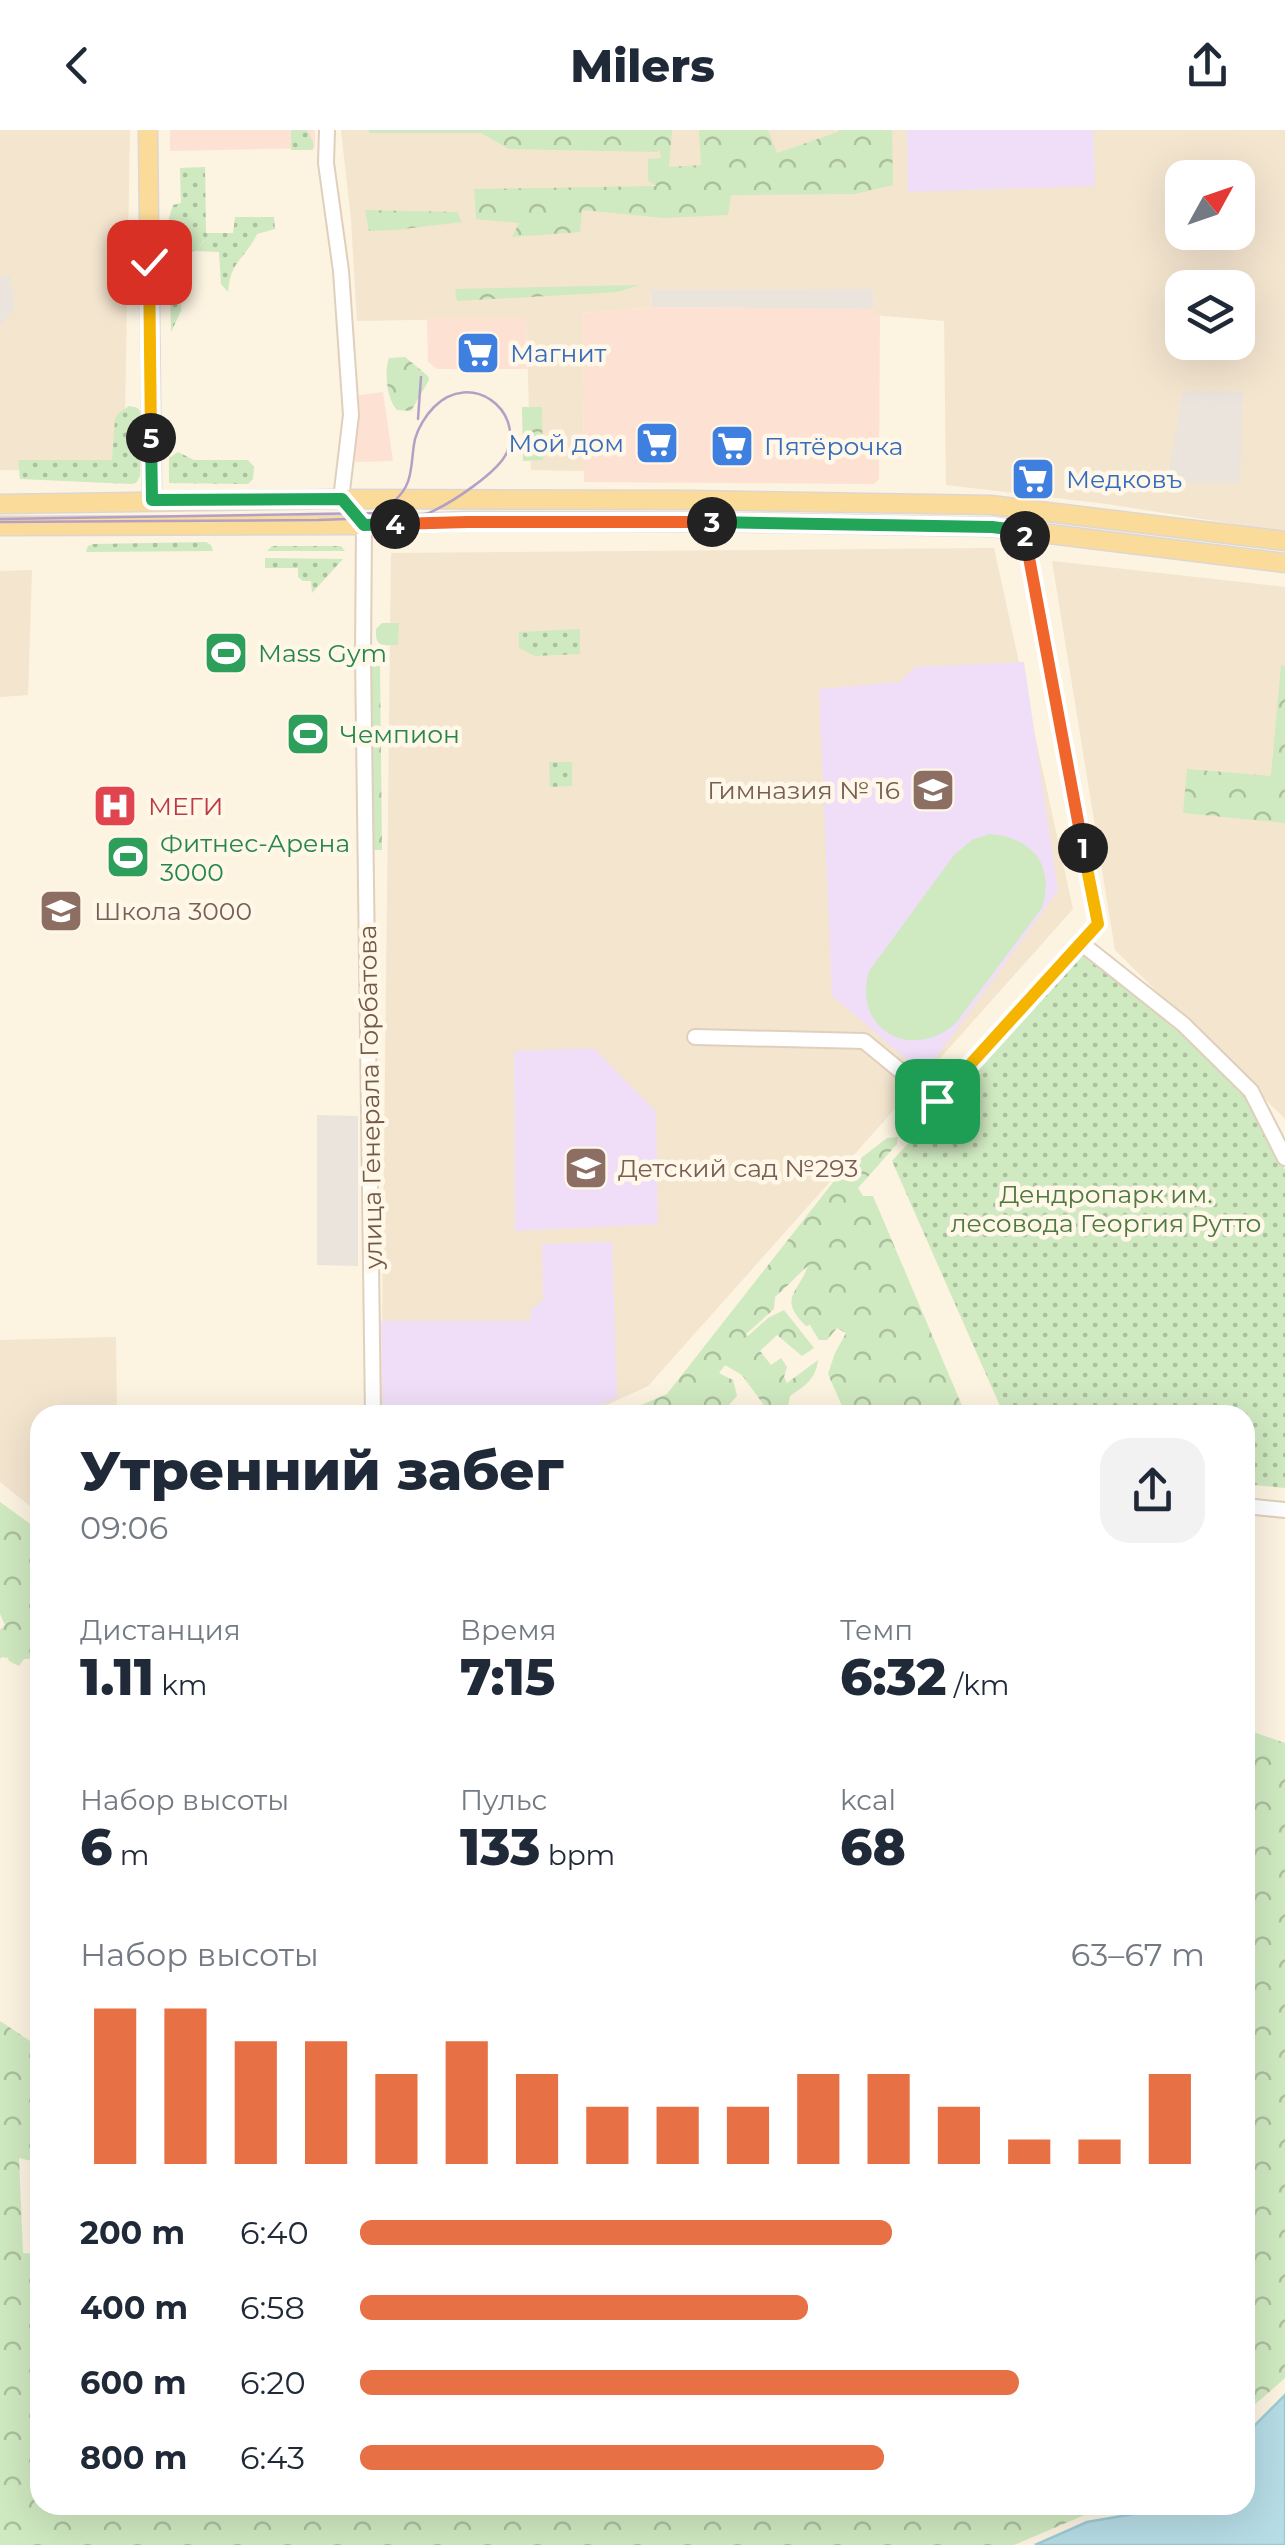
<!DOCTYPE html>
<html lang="ru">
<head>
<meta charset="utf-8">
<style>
	:root { --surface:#fff; --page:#f2f2f3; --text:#1f2937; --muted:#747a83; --accent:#e77045 }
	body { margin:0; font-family:Montserrat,sans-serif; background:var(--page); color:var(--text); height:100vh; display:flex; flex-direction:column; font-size:38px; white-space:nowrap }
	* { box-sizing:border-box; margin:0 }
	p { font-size:32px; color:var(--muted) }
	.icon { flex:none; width:55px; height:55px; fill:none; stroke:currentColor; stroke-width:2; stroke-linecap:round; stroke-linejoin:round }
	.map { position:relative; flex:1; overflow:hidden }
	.drawer { position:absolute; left:30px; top:1275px; width:1225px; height:1110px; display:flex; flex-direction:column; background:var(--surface); border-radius:30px; box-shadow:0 10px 40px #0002 }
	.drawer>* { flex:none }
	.needle { width:65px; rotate:50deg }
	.tools { position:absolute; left:1165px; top:30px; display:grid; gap:20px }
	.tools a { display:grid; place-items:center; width:90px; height:90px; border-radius:20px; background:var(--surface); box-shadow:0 10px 40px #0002; font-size:50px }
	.pin { position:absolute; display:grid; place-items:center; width:85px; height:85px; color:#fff; margin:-42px; border-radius:20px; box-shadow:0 5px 15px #0006 }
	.km { position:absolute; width:50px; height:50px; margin:-25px; border-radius:50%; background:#222; color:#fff; font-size:28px; line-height:50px; text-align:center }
	.round { display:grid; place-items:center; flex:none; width:105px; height:105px; border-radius:30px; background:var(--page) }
	.summary { display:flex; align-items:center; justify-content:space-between; height:170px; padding:0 50px }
	h1 { font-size:55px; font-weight:800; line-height:75px }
	.figures { display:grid; grid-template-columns:repeat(3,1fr); gap:15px; height:170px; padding:10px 50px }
	.figures div { display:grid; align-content:center }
	.figures b { font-size:50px; font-weight:800 }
	.figures small { font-size:28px; font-weight:400 }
	.figures p { font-size:28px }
	.chart { height:280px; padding:20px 50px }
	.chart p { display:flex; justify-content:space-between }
	.chart svg { width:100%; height:180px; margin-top:10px; stroke:var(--accent); stroke-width:6 }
	ul { padding:0 50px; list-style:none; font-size:32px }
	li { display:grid; grid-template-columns:160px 120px 1fr; align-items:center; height:75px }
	li i { height:25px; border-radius:12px; background:var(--accent) }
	header { display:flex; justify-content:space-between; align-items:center; height:130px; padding:0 50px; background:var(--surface); font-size:45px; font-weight:800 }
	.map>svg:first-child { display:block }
</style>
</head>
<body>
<header><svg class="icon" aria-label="back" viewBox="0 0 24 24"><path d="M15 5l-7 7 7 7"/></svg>Milers<svg class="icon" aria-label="share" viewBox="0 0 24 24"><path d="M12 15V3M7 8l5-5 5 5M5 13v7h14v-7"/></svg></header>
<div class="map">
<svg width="1285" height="2415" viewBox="0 0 1285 2415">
	<defs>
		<pattern id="green-dots" width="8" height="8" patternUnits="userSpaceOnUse" patternTransform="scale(2.5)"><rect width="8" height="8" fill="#cfe9c0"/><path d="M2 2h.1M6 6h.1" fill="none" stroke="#acc09e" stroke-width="1.8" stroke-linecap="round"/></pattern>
		<pattern id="forest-crowns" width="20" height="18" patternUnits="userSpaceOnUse" patternTransform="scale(2.5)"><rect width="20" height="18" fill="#cfe9c0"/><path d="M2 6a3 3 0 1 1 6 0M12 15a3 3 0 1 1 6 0" fill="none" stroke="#acc09e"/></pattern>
	</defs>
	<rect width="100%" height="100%" fill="#fcf3e1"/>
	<path fill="#f4e5cf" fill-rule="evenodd" d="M0,0H130L124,342L0,340Z
		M341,0H1285V402L1107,374L946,355L944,191L874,185L873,160H651L652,177L582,183L584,341L531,340L526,188L357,191L351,90ZM1182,48H1238V102H1182ZM1182,158H1238V212H1182Z
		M994,418L1073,779L648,1256L585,1285H381L391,423Z
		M1052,431L1285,457V989L1115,820Z
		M32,440L28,565L0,567V441Z
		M116,1207L117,1285H40V1384L0,1352V1210Z"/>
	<path fill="#fde2d4" d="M170,0H315V18L170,21Z
		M652,177L874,179V185H880L879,349L874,354L584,352L582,183Z
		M427,188H526L527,239H437L428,232Z
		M383,262L393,331L355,332L353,266Z"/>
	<path fill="#ebe4dc" d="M0,146H10L15,177L0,197Z
		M873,159L874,179L652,177L651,160Z
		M1183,261H1243L1240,353H1167Z
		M317,985L358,986V1136L317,1135Z"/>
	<path fill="#f0def8" d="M907,0H1093L1095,56L908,62Z
		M1024,532L1058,761L924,944L832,866L819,559L900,552L915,537Z
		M594,918L656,982L658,1094L515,1101L514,921Z
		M612,1112L617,1268L574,1285H383L381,1191H530L531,1180L543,1170L542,1114Z"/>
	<path fill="url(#green-dots)" d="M291,0H307L313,12V20H291Z
		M205,37L206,103H233L235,87H274L275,99L257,104C244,131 231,129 228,162L221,154L219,122L197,121L205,110L179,114L182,122L180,137L175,141C159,122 166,96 173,75L181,73L180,38Z
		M170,153H182L181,181L171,202Z
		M129,276L138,278L142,285L140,346L137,352L132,354L20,349L18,330H112L115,288L119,283Z
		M178,322L194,330H248L254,337L253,349L248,354L169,353V328Z
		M206,412L211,415L213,421L86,422L88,416L93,414Z
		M272,416H341L345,421H267Z
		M265,428L343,429L312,463L311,451H303L298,447V438H265Z
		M580,499V524L535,526L519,518V502Z
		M549,632H572V656L550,657Z
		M1083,821L1179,897L1248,964L1285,1040V1358L1245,1354V1285H1004L892,1031Z
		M114,1276V1285H64V1277Z"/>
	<path fill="url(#forest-crowns)" d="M369,0H672L669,37L701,35L699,0H768L777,23L838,2L839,0H892L893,55L855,64L731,65L728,85L664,88L582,80L580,102L512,107L519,93L476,89L474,59L657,56L648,51V29L661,28L659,19L658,22L509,19L481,3H369Z
		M365,80L457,82L462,92L395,100L369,101Z
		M188,99L200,100L205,109L197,121L182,122L178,106Z
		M640,155L617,162L457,171L455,159Z
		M405,227L428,246L429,250L411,281L397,280C387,270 384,241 389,228Z
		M522,277H542L543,330L523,331Z
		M382,493H399L398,515C382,515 375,518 376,499Z
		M1281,535L1285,536V693L1183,683L1187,639L1271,646Z
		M371,536H380L382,720H373Z
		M898,1007L897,1014L858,1058L863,1066H873L966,1285H846L828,1244L835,1223L846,1203L837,1198L827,1210H819L810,1195L806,1196C778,1168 797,1165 808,1136C796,1146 786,1158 775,1167L774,1179L746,1204L748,1206L768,1188L784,1180L814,1218L802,1226L777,1205L760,1221L771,1235L781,1228L787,1237L784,1247L787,1253L818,1230C816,1249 805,1256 790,1266L787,1281L789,1285H771L742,1245L725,1235L719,1243L733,1250L737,1266L720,1285H618L667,1264L838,1046L887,1008Z
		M0,1372L40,1401V1528L24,1529L19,1536L9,1531L8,1528L2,1527L0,1529V1500L5,1495L0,1484Z
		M1245,1599L1285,1613V2248L1245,2283Z
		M0,1891L36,1915L40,1927V2026L36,2032L19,2028L23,2123L40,2124V2375H1108L1014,2415H0Z"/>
	<path fill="#cfe9c0" d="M989,704C1033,707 1055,736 1042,778L956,893C911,933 852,899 869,841L954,725L972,710Z"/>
	<path fill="#b6dce5" stroke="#9ccbd7" stroke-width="2.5" d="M1285,2265V2415H1035L1087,2392L1145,2382L1160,2375H1245V2305Z"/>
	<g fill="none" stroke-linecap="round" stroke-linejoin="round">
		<defs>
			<path id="minor" d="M327,0L326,33L341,141L351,285L341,369L364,395L363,527L373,1285
				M1081,813L1183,894L1251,961L1285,1028
				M695,907L864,911L937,971L1098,795L1024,401L1025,379
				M1245,1376L1285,1380"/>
			<path id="major" d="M148,0L152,370
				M0,374L341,369L690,370L991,375L1285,411
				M0,396L364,395L468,391L715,392L992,397L1285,433"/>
		</defs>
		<use href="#minor" stroke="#e0cfbd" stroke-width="18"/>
		<use href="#major" stroke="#ddd7d3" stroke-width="21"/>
		<use href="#minor" stroke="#fff" stroke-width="14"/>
		<use href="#major" stroke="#fbdb99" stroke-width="18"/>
		<path stroke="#b5a0c5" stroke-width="2.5" d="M418,289L421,247
			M0,389L374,383C381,379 388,376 394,371C415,354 410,332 415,309C418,298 426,285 434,277C471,240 524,280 507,322C499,342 451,373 431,382C425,385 416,385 409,385C379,388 349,389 318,390C212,391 106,391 0,392"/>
	</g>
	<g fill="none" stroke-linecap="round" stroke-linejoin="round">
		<defs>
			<path id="split-1" d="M937,971L1098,794L1083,718"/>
			<path id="split-2" d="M1025,406L1083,718"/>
			<path id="split-3" d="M712,392L992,397L1024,401L1025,406"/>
			<path id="split-4" d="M395,394L468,392H712"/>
			<path id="split-5" d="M151,308L152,370L342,369L364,395L395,394"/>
			<path id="split-6" d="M149,132L151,308"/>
		</defs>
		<use href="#split-1" stroke="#fff" stroke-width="20"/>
		<use href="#split-2" stroke="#fff" stroke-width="20"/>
		<use href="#split-3" stroke="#fff" stroke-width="20"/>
		<use href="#split-4" stroke="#fff" stroke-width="20"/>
		<use href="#split-5" stroke="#fff" stroke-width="20"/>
		<use href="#split-6" stroke="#fff" stroke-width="20"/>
		<use href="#split-1" stroke="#f5b400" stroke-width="12"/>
		<use href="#split-2" stroke="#f0652b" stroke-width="12"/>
		<use href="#split-3" stroke="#22a559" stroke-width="12"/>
		<use href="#split-4" stroke="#f0652b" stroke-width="12"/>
		<use href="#split-5" stroke="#22a559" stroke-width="12"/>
		<use href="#split-6" stroke="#f5b400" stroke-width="12"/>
	</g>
	<defs>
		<symbol id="supermarket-square" viewBox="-11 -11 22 22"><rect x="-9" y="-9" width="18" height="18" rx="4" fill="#3f7fe0" stroke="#fff7e7"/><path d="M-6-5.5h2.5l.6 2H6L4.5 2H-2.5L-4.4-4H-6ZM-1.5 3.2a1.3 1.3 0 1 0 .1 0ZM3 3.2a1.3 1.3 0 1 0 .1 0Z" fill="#fff"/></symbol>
		<symbol id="stadium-square" viewBox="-11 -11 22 22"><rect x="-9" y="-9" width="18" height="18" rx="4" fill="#2e9e5b" stroke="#fff7e7"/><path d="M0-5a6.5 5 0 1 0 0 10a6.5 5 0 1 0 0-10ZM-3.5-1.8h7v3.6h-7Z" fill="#fff"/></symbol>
		<symbol id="school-square" viewBox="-11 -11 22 22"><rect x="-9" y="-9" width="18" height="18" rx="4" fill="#8d6e63" stroke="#fff7e7"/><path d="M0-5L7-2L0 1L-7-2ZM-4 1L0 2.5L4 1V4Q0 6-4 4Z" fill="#fff"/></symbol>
		<symbol id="hospital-square" viewBox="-11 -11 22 22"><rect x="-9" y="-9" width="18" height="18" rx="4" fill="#e0444e" stroke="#fff7e7"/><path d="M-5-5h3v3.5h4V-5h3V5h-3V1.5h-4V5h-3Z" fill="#fff"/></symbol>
	</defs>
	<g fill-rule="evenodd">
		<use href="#supermarket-square" x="453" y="198" width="50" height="50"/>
		<use href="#supermarket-square" x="632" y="288" width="50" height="50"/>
		<use href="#supermarket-square" x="707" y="291" width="50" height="50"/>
		<use href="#supermarket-square" x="1008" y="324" width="50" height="50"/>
		<use href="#stadium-square" x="201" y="498" width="50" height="50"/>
		<use href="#stadium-square" x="283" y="579" width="50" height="50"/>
		<use href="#school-square" x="908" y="635" width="50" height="50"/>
		<use href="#hospital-square" x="90" y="651" width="50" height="50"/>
		<use href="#stadium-square" x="103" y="702" width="50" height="50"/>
		<use href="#school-square" x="36" y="756" width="50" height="50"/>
		<use href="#school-square" x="561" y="1013" width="50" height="50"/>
	</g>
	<g text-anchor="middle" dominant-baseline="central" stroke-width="9" stroke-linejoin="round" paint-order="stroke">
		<g font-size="25" fill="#366cbe" stroke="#fff7e7" text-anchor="start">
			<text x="510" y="223">Магнит</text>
			<text x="624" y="313" text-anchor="end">Мой дом</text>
			<text x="764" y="316">Пятёрочка</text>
			<text x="1066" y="349">Медковъ</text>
		</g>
		<g font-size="25" fill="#27864d" stroke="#fff7e7" text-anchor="start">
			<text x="258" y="523">Mass Gym</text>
			<text x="340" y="604">Чемпион</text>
			<text x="160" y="713">Фитнес-Арена<tspan x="160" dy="29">3000</tspan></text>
		</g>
		<g font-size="25" fill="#785e54" stroke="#fff7e7" text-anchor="start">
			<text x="900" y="660" text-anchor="end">Гимназия № 16</text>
			<text x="94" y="781">Школа 3000</text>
			<text x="618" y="1038">Детский сад №293</text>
		</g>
		<g font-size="25" fill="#be3a42" stroke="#fff7e7" text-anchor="start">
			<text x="148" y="676">МЕГИ</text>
		</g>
		<g font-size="25" fill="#735948" stroke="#fff7e7">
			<text transform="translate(370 967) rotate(-91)">улица Генерала Горбатова</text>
		</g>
		<g font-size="25" fill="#4e7940" stroke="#fff7e7">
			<text x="1106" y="1064">Дендропарк им.<tspan x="1106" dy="29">лесовода Георгия Рутто</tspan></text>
		</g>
	</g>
</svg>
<div class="tools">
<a><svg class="needle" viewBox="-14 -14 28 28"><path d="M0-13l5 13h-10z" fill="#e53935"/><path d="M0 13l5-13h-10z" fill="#747a83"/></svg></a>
<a><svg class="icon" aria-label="layers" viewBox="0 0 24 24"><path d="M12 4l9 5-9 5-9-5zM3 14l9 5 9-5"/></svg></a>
</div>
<div class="pin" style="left:937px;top:971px;background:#1e9e55"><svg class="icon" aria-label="arrive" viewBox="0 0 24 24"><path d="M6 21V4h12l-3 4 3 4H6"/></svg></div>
<div class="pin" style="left:149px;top:132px;background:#d93025"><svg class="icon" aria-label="check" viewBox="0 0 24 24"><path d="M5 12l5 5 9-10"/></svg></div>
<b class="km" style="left:1083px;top:718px">1</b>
<b class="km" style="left:1025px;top:406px">2</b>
<b class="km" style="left:712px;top:392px">3</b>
<b class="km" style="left:395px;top:394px">4</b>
<b class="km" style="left:151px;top:308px">5</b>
<section class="drawer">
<div class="summary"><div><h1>Утренний забег</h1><p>09:06</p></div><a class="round"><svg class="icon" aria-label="share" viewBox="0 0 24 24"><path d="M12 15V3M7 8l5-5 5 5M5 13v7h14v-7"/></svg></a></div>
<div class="figures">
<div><p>Дистанция</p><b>1.11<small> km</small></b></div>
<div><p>Время</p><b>7:15</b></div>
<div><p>Темп</p><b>6:32<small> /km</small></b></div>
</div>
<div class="figures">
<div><p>Набор высоты</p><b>6<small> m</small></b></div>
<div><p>Пульс</p><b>133<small> bpm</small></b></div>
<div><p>kcal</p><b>68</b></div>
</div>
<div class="chart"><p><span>Набор высоты</span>63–67 m</p>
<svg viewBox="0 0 160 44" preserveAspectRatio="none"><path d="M5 44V6M15 44V6M25 44V14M35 44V14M45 44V22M55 44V14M65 44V22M75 44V30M85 44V30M95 44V30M105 44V22M115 44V22M125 44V30M135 44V38M145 44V38M155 44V22"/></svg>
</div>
<ul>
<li><b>200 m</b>6:40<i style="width:63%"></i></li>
<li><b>400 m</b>6:58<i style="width:53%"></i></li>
<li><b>600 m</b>6:20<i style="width:78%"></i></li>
<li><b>800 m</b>6:43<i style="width:62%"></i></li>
</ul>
</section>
</div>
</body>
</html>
